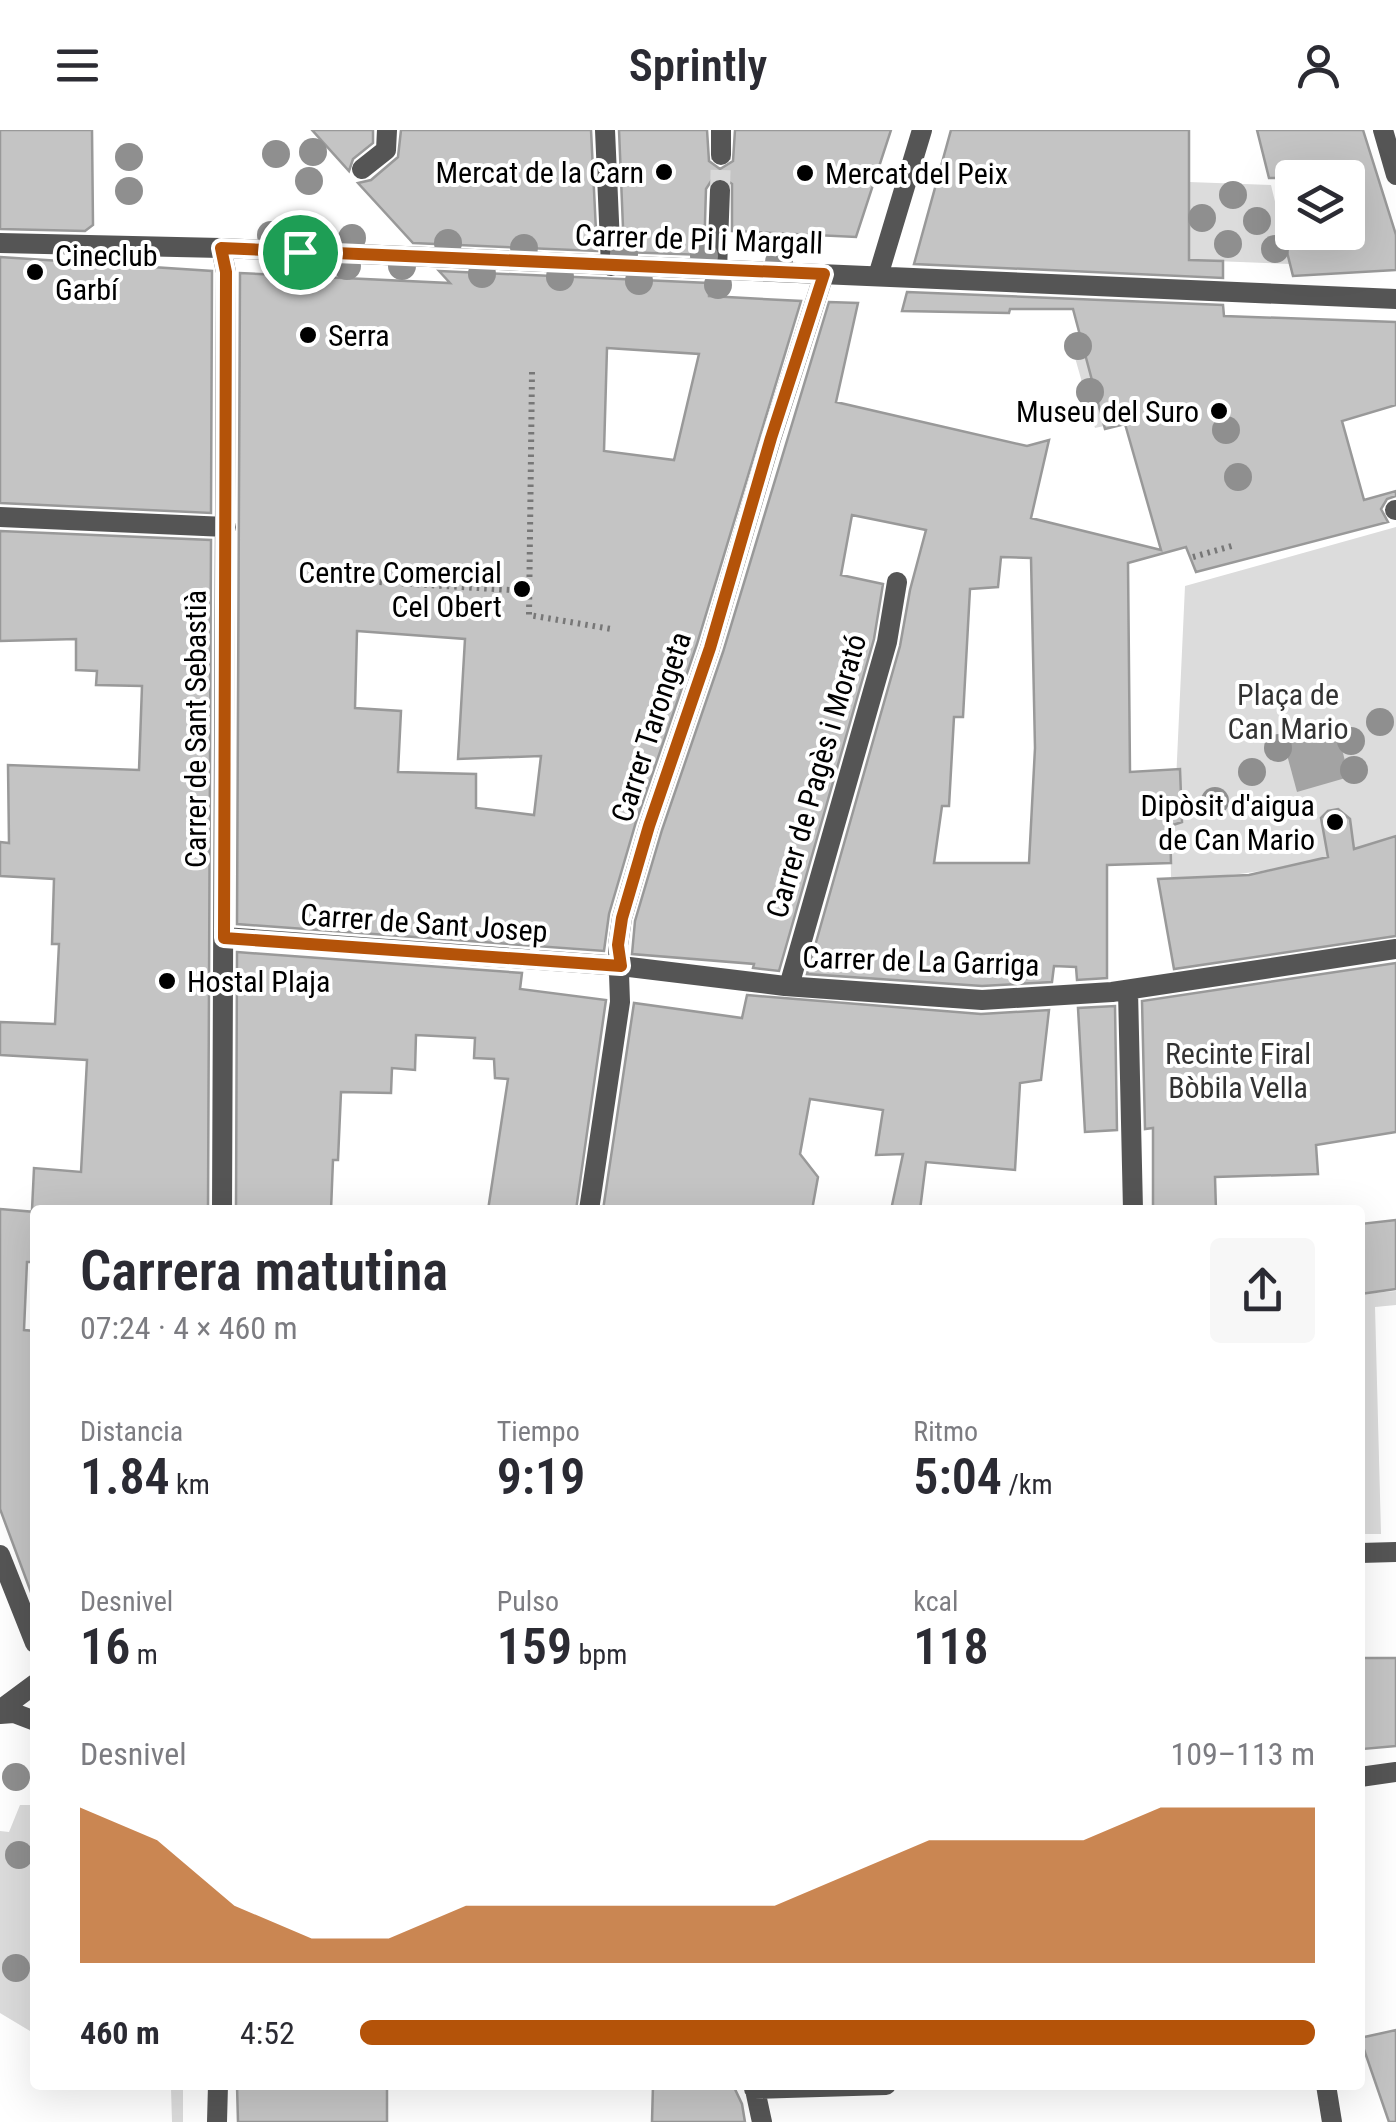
<!DOCTYPE html>
<html lang="es">
<head>
<meta charset="utf-8">
<style>
	:root { --surface:#fff; --page:#f7f7f7; --text:#2b2b33; --muted:#7c7c81; --accent:#b45309 }
	body { margin:0; font-family:"Roboto Condensed",sans-serif; background:var(--page); color:var(--text); height:100vh; display:flex; flex-direction:column; font-size:38px; white-space:nowrap }
	* { box-sizing:border-box; margin:0 }
	p { font-size:32px; color:var(--muted) }
	.icon { flex:none; width:55px; height:55px; fill:none; stroke:currentColor; stroke-width:2; stroke-linecap:round; stroke-linejoin:round }
	.map { position:relative; flex:1; overflow:hidden }
	.side { position:absolute; left:30px; top:1075px; width:1335px; height:885px; display:flex; flex-direction:column; background:var(--surface); border-radius:10px; box-shadow:0 10px 40px #0002 }
	.side>* { flex:none }
	.tools { position:absolute; left:1275px; top:30px; display:grid; gap:20px }
	.tools a { display:grid; place-items:center; width:90px; height:90px; border-radius:10px; background:var(--surface); box-shadow:0 10px 40px #0002; font-size:50px }
	.pin { position:absolute; display:grid; place-items:center; width:85px; height:85px; color:#fff; margin:-42px; border:5px solid #fff; border-radius:50%; box-shadow:0 2px 10px #0007 }
	.round { display:grid; place-items:center; flex:none; width:105px; height:105px; border-radius:10px; background:var(--page) }
	.overview { display:flex; align-items:center; justify-content:space-between; height:170px; padding:0 50px }
	h1 { font-size:55px; font-weight:600; line-height:75px }
	.figures { display:grid; grid-template-columns:repeat(3,1fr); gap:15px; height:170px; padding:10px 50px }
	.figures div { display:grid; align-content:center }
	.figures b { font-size:50px; font-weight:600 }
	.figures small { font-size:28px; font-weight:400 }
	.figures p { font-size:28px }
	.chart { height:280px; padding:20px 50px }
	.chart p { display:flex; justify-content:space-between }
	.chart svg { width:100%; height:180px; margin-top:10px; fill:var(--accent); opacity:.7 }
	ul { padding:0 50px; list-style:none; font-size:32px }
	li { display:grid; grid-template-columns:160px 120px 1fr; align-items:center; height:75px }
	li i { height:25px; border-radius:12px; background:var(--accent) }
	header { display:flex; justify-content:space-between; align-items:center; height:130px; padding:0 50px; background:var(--surface); font-size:45px; font-weight:600 }
	.map>svg:first-child { display:block }
</style>
</head>
<body>
<header><svg class="icon" aria-label="menu" viewBox="0 0 24 24"><path d="M4 6h16M4 12h16M4 18h16"/></svg>Sprintly<svg class="icon" aria-label="person" viewBox="0 0 24 24"><circle cx="12" cy="8" r="4"/><path d="M4 21q1-7 8-7t8 7"/></svg></header>
<div class="map">
<svg width="1396" height="1992" viewBox="0 0 1396 1992">
	<rect width="100%" height="100%" fill="#fff"/>
	<path fill="#dcdcdc" d="M1189,52L1271,55L1290,134L1189,130Z
		M1081,208L1104,296L1095,298L1070,210Z
		M1396,397V706C1314,732 1259,748 1171,747L1170,696L1174,695L1185,456Z
		M1396,1161V1175L1375,1177L1381,1404H1360V1164Z
		M20,1675H35V1904L0,1883V1701L9,1702Z
		M154,1955H183V1992H172L171,1958Z"/>
	<path fill="#a3a3a3" d="M1336,595L1349,647L1297,662L1283,610Z"/>
	<path fill="#c4c4c4" stroke="#999" stroke-width="2.5" fill-rule="evenodd" d="M0,0H92L93,95L85,101L0,99Z
		M312,0H373V13L353,29L349,41Z
		M401,0H591L597,121L413,113L358,53L371,50L398,27Z
		M619,0H707L709,31L720,39L733,31L735,0H891L856,107L732,101V54L720,46L713,48L706,59L704,125L624,122Z
		M951,0H1189V130L1223,131V148L914,134Z
		M1257,0H1363L1396,105V140L1293,146L1282,102H1348V48H1269Z
		M0,127L212,141L211,383L0,373Z
		M439,141L709,153V166L801,171L697,514L636,692L609,784L604,821L237,794L240,143L450,153ZM607,218L699,224L674,330L604,321ZM357,501L465,509L458,629L541,626L534,685L476,678V644L398,642L401,581L355,578Z
		M907,162L1223,175L1224,186L1396,192V275L1342,291L1364,370L1396,361V366L1387,369L1381,379L1388,392L1196,442L1186,417L1128,433L1130,642L1180,639L1182,692L1170,696L1171,733L1107,735V848L1077,850L1076,837L1054,836L1052,852L982,856L807,844L900,516L910,460L926,400L852,385L841,445L883,454L874,509L779,841L753,838L754,834L632,824L635,791L662,700L723,522L829,172L858,173L836,272L1027,316L1049,310L1031,388L1161,420L1125,294L1105,299L1073,179H1010L1009,183L902,181ZM1001,427L1031,428L1035,618L1029,733H934L942,676H949L954,587H963L970,459L998,457Z
		M0,401L211,410L208,1080H32L34,1038L81,1042L87,930L0,925V892L55,894L59,814H52L54,749L0,746V712L9,713L8,635L139,640L142,556L96,555L97,541L76,540V509L0,511Z
		M1338,679L1350,689L1354,719L1396,706V806L1174,839L1158,749L1249,745L1328,727L1321,688L1328,681Z
		M237,822L522,843L520,859L606,870L576,1080H488L508,949L495,948L494,929L474,928L475,908L416,905L415,940L392,938L391,963L341,962L338,1030H333L331,1080H236Z
		M1396,833V1002L1316,1015L1318,1044L1215,1047L1216,1080H1153V998L1145,999L1142,871Z
		M747,865L981,884L1049,880L1041,950L1020,953L1015,1040L926,1032L920,1080H891L903,1024L876,1025L883,980L810,969L800,1024L818,1047L812,1080H603L634,873L742,888Z
		M1115,876L1117,1000L1085,1002L1078,878Z
		M0,1079L35,1082V1132H27L24,1200L35,1201V1465H32L0,1379Z
		M1396,1090V1159L1360,1164V1094Z
		M1360,1528H1396V1616L1363,1619Z
		M1396,1900V1992H1389L1360,1908Z
		M237,1955H387V1992H238Z
		M653,1955H733L742,1974L745,1992H652Z"/>
	<g fill="none" stroke-linecap="round" stroke-linejoin="round">
		<path stroke="#d9d9d9" stroke-width="20" stroke-dasharray="20 10" stroke-linecap="butt" d="M720,60L721,25"/>
		<path stroke="#777" stroke-width="6" stroke-dasharray="2.5 5" stroke-linecap="butt" d="M532,242L529,485L611,499
			M1193,427L1235,415
			M327,449L528,461"/>
		<path stroke="#555" stroke-width="20" d="M605,0L611,136
			M721,25V0
			M362,39L386,20L387,0
			M717,140L720,60
			M1395,380H1396"/>
		<path stroke="#555" stroke-width="20" d="M0,113L221,118L1396,169
			M221,118L226,142L222,1080
			M878,146L922,0
			M0,387L226,397
			M224,807L621,836L785,856L982,870L1112,862L1396,819
			M789,856L887,512L897,452
			M1128,860L1133,1080
			M589,1080L620,872L618,815L622,788L649,696L710,518L771,309L824,144
			M1360,1423L1396,1422
			M0,1425L35,1513
			M0,1580L35,1554
			M0,1584L14,1583L35,1591
			M1360,1647L1396,1642
			M754,1955L762,1992
			M1326,1955L1332,1992
			M754,1959L886,1955
			M217,1992L218,1955"/>
		<path stroke="#555" stroke-width="20" d="M1383,0L1396,45"/>
	</g>
	<g fill="#8f8f8f">
		<circle cx="313" cy="22" r="14"/>
		<circle cx="276" cy="24" r="14"/>
		<circle cx="129" cy="27" r="14"/>
		<circle cx="309" cy="51" r="14"/>
		<circle cx="129" cy="61" r="14"/>
		<circle cx="1233" cy="65" r="14"/>
		<circle cx="1202" cy="88" r="14"/>
		<circle cx="1257" cy="91" r="14"/>
		<circle cx="271" cy="105" r="14"/>
		<circle cx="323" cy="107" r="14"/>
		<circle cx="352" cy="108" r="14"/>
		<circle cx="448" cy="113" r="14"/>
		<circle cx="1228" cy="114" r="14"/>
		<circle cx="524" cy="118" r="14"/>
		<circle cx="1275" cy="119" r="14"/>
		<circle cx="624" cy="124" r="14"/>
		<circle cx="704" cy="126" r="14"/>
		<circle cx="779" cy="132" r="14"/>
		<circle cx="347" cy="136" r="14"/>
		<circle cx="402" cy="136" r="14"/>
		<circle cx="482" cy="144" r="14"/>
		<circle cx="560" cy="147" r="14"/>
		<circle cx="639" cy="151" r="14"/>
		<circle cx="718" cy="155" r="14"/>
		<circle cx="1078" cy="216" r="14"/>
		<circle cx="1090" cy="262" r="14"/>
		<circle cx="1226" cy="300" r="14"/>
		<circle cx="1238" cy="347" r="14"/>
		<circle cx="1380" cy="592" r="14"/>
		<circle cx="1351" cy="611" r="14"/>
		<circle cx="1278" cy="618" r="14"/>
		<circle cx="1354" cy="640" r="14"/>
		<circle cx="1252" cy="642" r="14"/>
		<circle cx="1215" cy="671" r="14"/>
		<circle cx="16" cy="1647" r="14"/>
		<circle cx="19" cy="1725" r="14"/>
		<circle cx="16" cy="1838" r="14"/>
	</g>
	<g fill="none" stroke-linecap="round" stroke-linejoin="round">
		<defs>
			<path id="route" d="M221,118L824,144L771,308L710,518L649,696L622,788L618,815L621,836L224,808L226,142Z"/>
		</defs>
		<use href="#route" stroke="#fff" stroke-width="20"/>
		<use href="#route" stroke="#b45309" stroke-width="12"/>
	</g>
	<g fill="#000" stroke="#fff" stroke-width="4">
		<circle cx="664" cy="42" r="10"/>
		<circle cx="805" cy="43" r="10"/>
		<circle cx="35" cy="142" r="10"/>
		<circle cx="308" cy="205" r="10"/>
		<circle cx="1219" cy="281" r="10"/>
		<circle cx="522" cy="459" r="10"/>
		<circle cx="1335" cy="692" r="10"/>
		<circle cx="167" cy="851" r="10"/>
	</g>
	<g text-anchor="middle" dominant-baseline="central" stroke-width="8" stroke-linejoin="round" paint-order="stroke">
		<g font-size="30" fill="#000" stroke="#fff" text-anchor="end">
			<text x="644" y="42">Mercat de la Carn</text>
			<text x="825" y="43" text-anchor="start">Mercat del Peix</text>
			<text x="55" y="125" text-anchor="start">Cineclub<tspan x="55" dy="34">Garbí</tspan></text>
			<text x="328" y="205" text-anchor="start">Serra</text>
			<text x="1199" y="281">Museu del Suro</text>
			<text x="502" y="442">Centre Comercial<tspan x="502" dy="34">Cel Obert</tspan></text>
			<text x="1315" y="675">Dipòsit d'aigua<tspan x="1315" dy="34">de Can Mario</tspan></text>
			<text x="187" y="851" text-anchor="start">Hostal Plaja</text>
		</g>
		<g font-size="30" fill="#000" stroke="#fff">
			<text transform="translate(699 109) rotate(2)">Carrer de Pi i Margall</text>
			<text transform="translate(651 597) rotate(-72)">Carrer Tarongeta</text>
			<text transform="translate(195 599) rotate(-90)">Carrer de Sant Sebastià</text>
			<text transform="translate(816 646) rotate(-74)">Carrer de Pagès i Morató</text>
			<text transform="translate(424 793) rotate(4)">Carrer de Sant Josep</text>
			<text transform="translate(921 831) rotate(2)">Carrer de La Garriga</text>
		</g>
		<g font-size="30" fill="#333" stroke="#fff">
			<text x="1288" y="564">Plaça de<tspan x="1288" dy="34">Can Mario</tspan></text>
			<text x="1238" y="923">Recinte Firal<tspan x="1238" dy="34">Bòbila Vella</tspan></text>
		</g>
	</g>
</svg>
<div class="tools">
<a><svg class="icon" aria-label="layers" viewBox="0 0 24 24"><path d="M12 4l9 5-9 5-9-5zM3 14l9 5 9-5"/></svg></a>
</div>
<div class="pin" style="left:300px;top:122px;background:#1e9e55"><svg class="icon" aria-label="arrive" viewBox="0 0 24 24"><path d="M6 21V4h12l-3 4 3 4H6"/></svg></div>
<section class="side">
<div class="overview"><div><h1>Carrera matutina</h1><p>07:24 · 4 × 460 m</p></div><a class="round"><svg class="icon" aria-label="share" viewBox="0 0 24 24"><path d="M12 15V3M7 8l5-5 5 5M5 13v7h14v-7"/></svg></a></div>
<div class="figures">
<div><p>Distancia</p><b>1.84<small> km</small></b></div>
<div><p>Tiempo</p><b>9:19</b></div>
<div><p>Ritmo</p><b>5:04<small> /km</small></b></div>
</div>
<div class="figures">
<div><p>Desnivel</p><b>16<small> m</small></b></div>
<div><p>Pulso</p><b>159<small> bpm</small></b></div>
<div><p>kcal</p><b>118</b></div>
</div>
<div class="chart"><p><span>Desnivel</span>109–113 m</p>
<svg viewBox="0 0 160 44" preserveAspectRatio="none"><path d="M0 44V6L10 14L20 30L30 38L40 38L50 30L60 30L70 30L80 30L90 30L100 22L110 14L120 14L130 14L140 6L150 6L160 6V44z"/></svg>
</div>
<ul>
<li><b>460 m</b>4:52<i style="width:100%"></i></li>
</ul>
</section>
</div>
</body>
</html>
